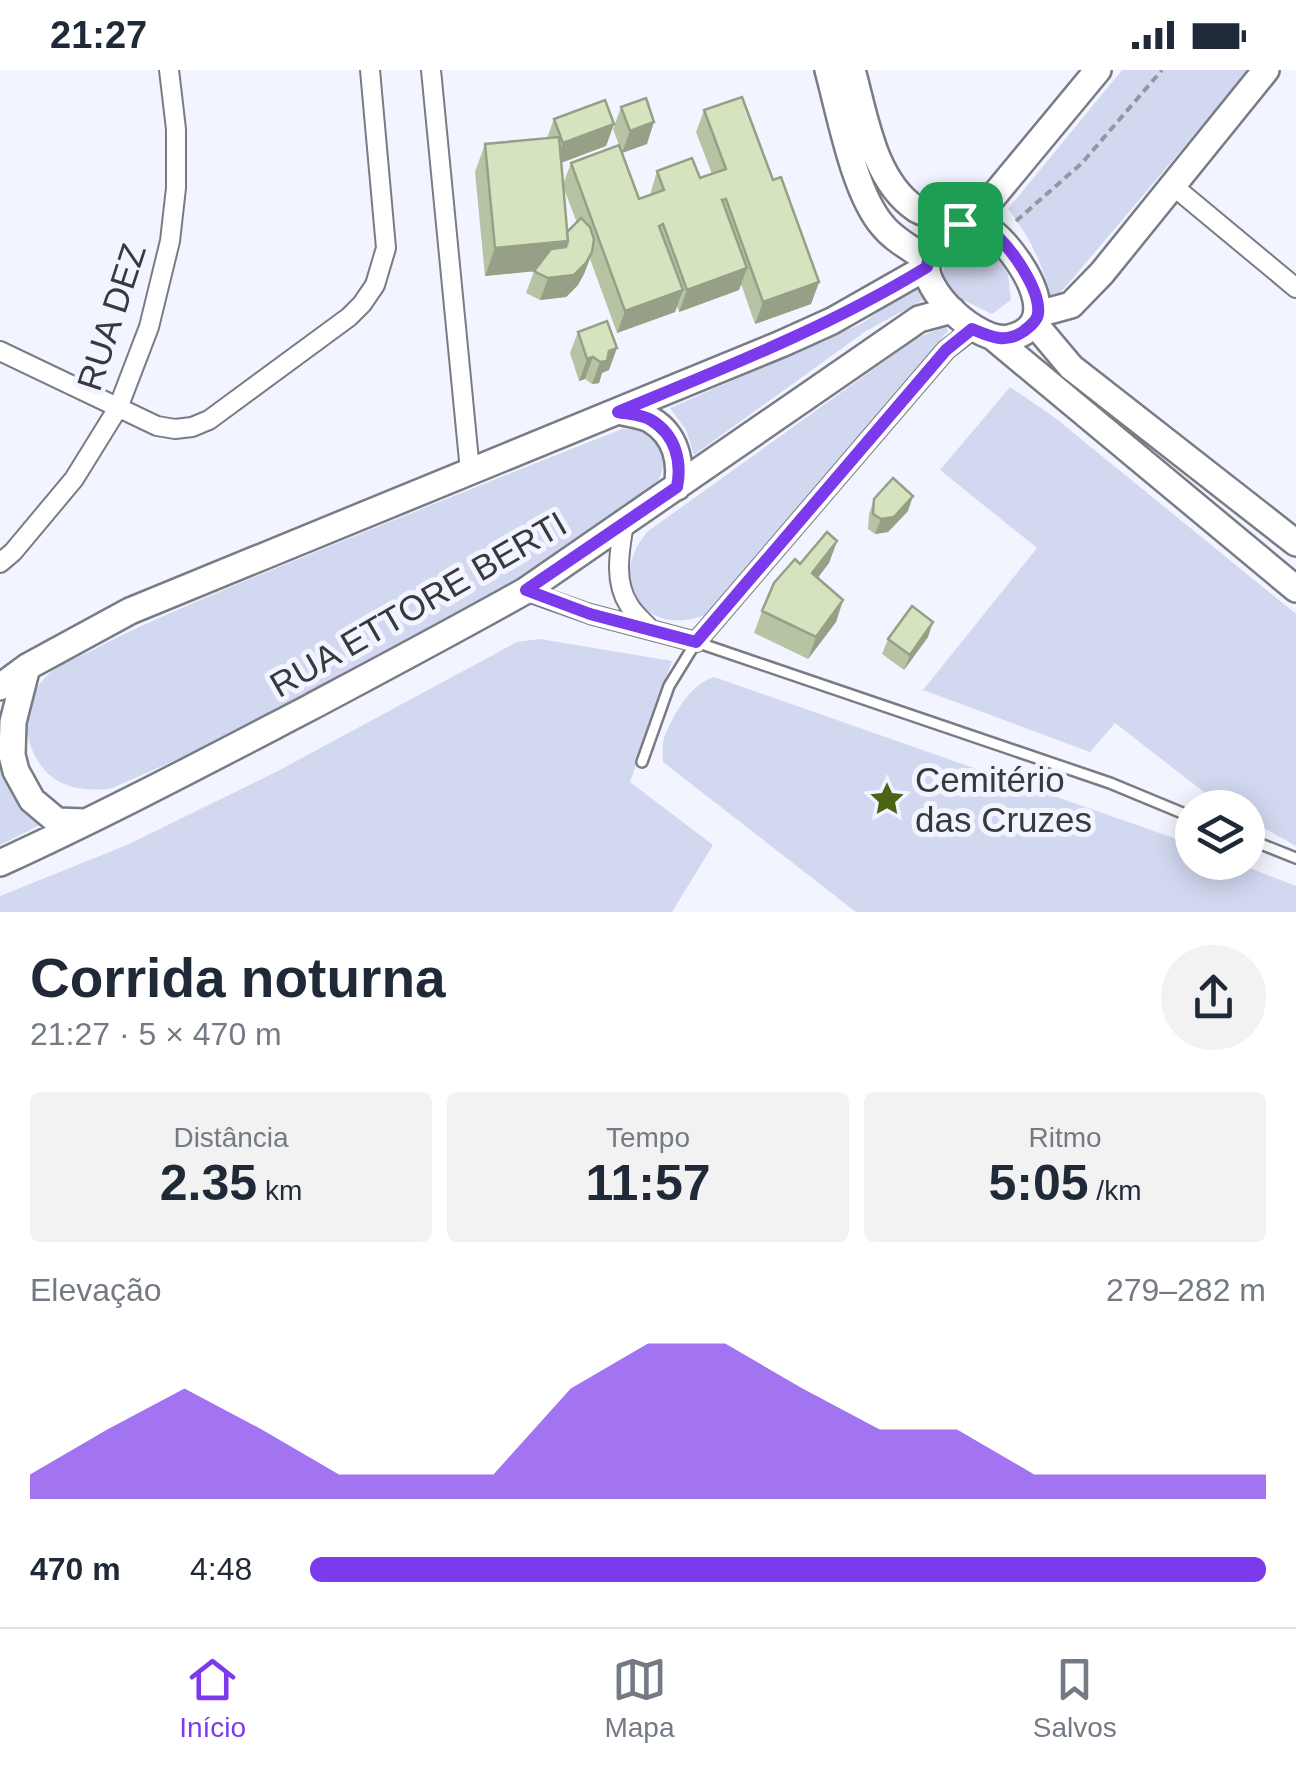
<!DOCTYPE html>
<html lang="pt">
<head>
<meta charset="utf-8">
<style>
	:root { --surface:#fff; --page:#f2f2f3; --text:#1f2937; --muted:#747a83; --line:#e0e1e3; --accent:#7c3aed }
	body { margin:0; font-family:Helvetica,sans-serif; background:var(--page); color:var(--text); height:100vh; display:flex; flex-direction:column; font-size:38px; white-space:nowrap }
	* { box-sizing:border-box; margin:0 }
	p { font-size:32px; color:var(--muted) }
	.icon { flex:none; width:55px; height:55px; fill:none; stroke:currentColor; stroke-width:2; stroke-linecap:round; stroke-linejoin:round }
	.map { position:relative; height:842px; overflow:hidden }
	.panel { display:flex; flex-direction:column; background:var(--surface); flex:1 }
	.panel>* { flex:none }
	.buttons { position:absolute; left:1175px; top:720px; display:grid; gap:20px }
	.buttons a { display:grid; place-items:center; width:90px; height:90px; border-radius:50%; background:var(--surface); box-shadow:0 5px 25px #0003; font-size:50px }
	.pin { position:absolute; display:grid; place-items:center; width:85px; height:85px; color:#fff; margin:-42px; border-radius:20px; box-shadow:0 5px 15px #0006 }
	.round { display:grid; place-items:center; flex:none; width:105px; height:105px; border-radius:52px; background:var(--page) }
	.summary { display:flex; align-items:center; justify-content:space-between; height:170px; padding:0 30px }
	h1 { font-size:55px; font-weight:700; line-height:75px }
	.metrics { display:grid; grid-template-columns:repeat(3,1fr); gap:15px; height:170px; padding:10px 30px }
	.metrics div { display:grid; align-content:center; border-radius:10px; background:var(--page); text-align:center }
	.metrics b { font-size:50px; font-weight:700 }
	.metrics small { font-size:28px; font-weight:400 }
	.metrics p { font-size:28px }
	.chart { height:280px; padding:20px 30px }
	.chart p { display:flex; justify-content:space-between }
	.chart svg { width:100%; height:180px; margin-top:10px; fill:var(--accent); opacity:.7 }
	ul { padding:0 30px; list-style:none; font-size:32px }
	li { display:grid; grid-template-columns:160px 120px 1fr; align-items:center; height:75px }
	li i { height:25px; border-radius:12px; background:var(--accent) }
	.status { display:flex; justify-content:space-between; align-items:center; height:70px; padding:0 50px; background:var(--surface); direction:ltr }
	.status svg { height:28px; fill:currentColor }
	.tabs { display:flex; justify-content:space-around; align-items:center; height:140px; border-top:2px solid var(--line); background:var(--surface); font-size:28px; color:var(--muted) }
	.tabs a { display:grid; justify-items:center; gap:5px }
	.tabs .current { color:var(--accent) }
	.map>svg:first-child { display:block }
</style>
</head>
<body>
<div class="status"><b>21:27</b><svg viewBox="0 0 49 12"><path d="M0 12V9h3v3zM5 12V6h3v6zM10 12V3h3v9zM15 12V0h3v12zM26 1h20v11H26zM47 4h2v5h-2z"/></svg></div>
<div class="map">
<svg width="1296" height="842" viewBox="0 0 1296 842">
	<rect width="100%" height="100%" fill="#f2f4ff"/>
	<path fill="#d2d8f0" d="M1122,0H1249L1052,233C1044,197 1031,168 1008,139Z
		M964,166L985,169L1008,204L1011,230L992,244L953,225L943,205L945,184Z
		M916,216L925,229L866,261L694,385L686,360L670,338L861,254Z
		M946,256L948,261L707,544C646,570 605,512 647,462L917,268Z
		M1010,317L1054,347L1296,544V776L1248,749V738L1225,737L1218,733L1115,653L1090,682L923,620L1037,478L940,400Z
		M622,359L646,360C664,379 670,398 652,419L506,518L244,660L110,719C85,721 59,719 42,697C20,668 21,627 51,602C62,593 78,587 91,581C136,557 182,538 228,518C359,464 490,411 622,359Z
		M540,569L672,591L630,712L713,775L672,842H0V826L127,775L276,702L517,572Z
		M714,607L1171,767L1192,775V792L1236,793L1296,816V842H856L663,692C663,684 662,675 664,668C673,645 690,614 714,607Z
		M0,692C9,719 19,738 44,753L0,775Z"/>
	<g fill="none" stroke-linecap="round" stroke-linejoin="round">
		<defs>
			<path id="lane" d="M642,692L669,616L696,572L1110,713L1192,747
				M1248,769L1296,788"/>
			<path id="street" d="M431,0L470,401
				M1172,115L1296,218
				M0,281L157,356L175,359L192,357L209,350L349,247L362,234L375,215L386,178L370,0
				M624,453C620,479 613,511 629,535C634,544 644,552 651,560
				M0,493L13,482L74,409L118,338L149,257L170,171L176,118V59L169,0
				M525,521L590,544L696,572L946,280L973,259"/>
			<path id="secondary" d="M828,0C840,44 854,123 883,156C894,170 913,179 927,190
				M852,0C865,46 873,110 916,139C928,146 947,150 960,154
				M973,151C983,156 992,161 999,168C1023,192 1065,255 1009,268C980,274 919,221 927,189C928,186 934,178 935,176C945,162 957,155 973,151Z
				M973,151L1098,0
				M1038,244L1071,235L1102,203L1266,0
				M1034,253L1071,297L1296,473
				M994,268L1296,519
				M619,341C628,344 643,345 651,350C676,365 682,392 677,417
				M27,597L13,652L12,685L16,701L32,730L57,751L85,752
				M0,617L27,597L130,541L781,274L832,251L927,197
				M0,793C105,745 207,691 309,638C382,599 454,561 525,521L919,249L952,240"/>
		</defs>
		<use href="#lane" stroke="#7a7c85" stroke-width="14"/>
		<use href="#street" stroke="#7a7c85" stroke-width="22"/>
		<use href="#secondary" stroke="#7a7c85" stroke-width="30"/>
		<path stroke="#95969e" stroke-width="4" stroke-dasharray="8 5" stroke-linecap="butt" d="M1016,151L1082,93L1162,0"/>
		<use href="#lane" stroke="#fff" stroke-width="9"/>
		<use href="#street" stroke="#fff" stroke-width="18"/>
		<use href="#secondary" stroke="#fff" stroke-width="25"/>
	</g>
	<path fill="#b7c4a4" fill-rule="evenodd" d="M621,37L647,74L622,83L613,59Z
		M704,40L773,110L819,212L811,234L755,254L741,214L739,220L679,242L677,236L675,242L617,263L590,189L584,204L578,215L566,227L540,230L526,223L534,201L485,206L475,102L485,74L547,68L554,49L614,54L606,76L561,93L563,114L571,93L639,129L650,125L657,101L700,108L712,104L696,62ZM563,116L577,153L567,162Z
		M578,262L609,300L602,303L599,313L592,314L585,309L579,311L570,283Z
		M874,429L908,441L888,462L875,464L868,459L869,444Z
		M837,471L829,493L818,508L843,530L836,552L808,589L754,563L762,541L800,494Z
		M928,567L904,600L882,584L888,569Z"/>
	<path fill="#95a086" d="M654,52L647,74L622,83L630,61Z
		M614,54L606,76L555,95L563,73Z
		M568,171L558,199L485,206L495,178Z
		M592,182L584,204L578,215L566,227L540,230L548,208Z
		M747,198L739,220L679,242L687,220Z
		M819,212L811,234L755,254L763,232Z
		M683,220L675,242L617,263L625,241Z
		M617,278L609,300L602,303L599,313L592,314L600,292L609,281Z
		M593,287L585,309L579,311L587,289Z
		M913,426L908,441L888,462L875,464L881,449Z
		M837,471L829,493L804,525L812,503Z
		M843,530L836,552L808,589L816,567Z
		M933,552L928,567L904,600L910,585Z"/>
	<path fill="#d5e4bf" stroke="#95a086" stroke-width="2.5" d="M742,27L773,110L781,107L819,212L763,232L726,129L722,130L747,198L687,220L663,154L659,156L683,220L625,241L571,93L619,75L639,129L664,120L657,101L692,88L700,108L726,99L704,40Z
		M646,28L654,52L630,61L621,37Z
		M605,30L614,54L563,73L554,49Z
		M559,67L568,171L495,178L485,74Z
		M581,148L590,157L594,169L592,182L586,193L574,205L548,208L534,201L551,179L566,177L568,171L567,162Z
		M607,251L617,278L609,281L607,291L600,292L593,287L587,289L578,262Z
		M893,408L913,426L894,447L881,449L873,444L874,429Z
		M827,462L837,471L812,503L843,530L816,567L762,541L774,513L795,489L800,494Z
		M912,536L933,552L910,585L888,569Z"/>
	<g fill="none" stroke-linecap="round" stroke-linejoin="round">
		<defs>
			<path id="route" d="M973,152C983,156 992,161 999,168C1014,183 1041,221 1038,244C1037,251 1029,257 1024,261C1006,274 991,267 972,259L946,280L696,572L590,544L526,520L677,417C682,392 676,365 651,350C643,345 628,344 618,342C724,298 829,257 927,197C929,173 951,157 973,152Z"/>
		</defs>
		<use href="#route" stroke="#fff" stroke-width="20"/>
		<use href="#route" stroke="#7c3aed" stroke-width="12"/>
	</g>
	<defs>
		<symbol id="sight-bare" viewBox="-9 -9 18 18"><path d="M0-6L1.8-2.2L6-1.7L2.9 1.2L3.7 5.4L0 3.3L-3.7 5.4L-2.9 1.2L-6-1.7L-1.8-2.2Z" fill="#4b6413" stroke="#f2f4ff" stroke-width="2.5" paint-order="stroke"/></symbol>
	</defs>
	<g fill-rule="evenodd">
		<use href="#sight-bare" x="862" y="704" width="50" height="50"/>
	</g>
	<g text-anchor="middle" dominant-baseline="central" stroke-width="10" stroke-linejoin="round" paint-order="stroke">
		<g font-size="35" fill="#38393d" stroke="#f2f4ff">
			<text transform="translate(111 247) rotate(-72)">RUA DEZ</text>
			<text transform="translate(418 534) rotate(-30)">RUA ETTORE BERTI</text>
		</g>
		<g font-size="35" fill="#38393d" stroke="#f2f4ff" text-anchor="start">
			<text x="915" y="709">Cemitério<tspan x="915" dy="40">das Cruzes</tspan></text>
		</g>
	</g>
</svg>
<div class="buttons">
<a><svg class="icon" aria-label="layers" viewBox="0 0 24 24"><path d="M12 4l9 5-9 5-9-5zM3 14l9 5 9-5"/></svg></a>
</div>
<div class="pin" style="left:960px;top:154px;background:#1e9e55"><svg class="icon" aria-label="arrive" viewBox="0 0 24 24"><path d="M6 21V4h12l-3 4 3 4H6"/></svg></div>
</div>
<section class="panel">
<div class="summary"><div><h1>Corrida noturna</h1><p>21:27 · 5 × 470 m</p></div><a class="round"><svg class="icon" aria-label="share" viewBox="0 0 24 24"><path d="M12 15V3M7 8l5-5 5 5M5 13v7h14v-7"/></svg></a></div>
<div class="metrics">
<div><p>Distância</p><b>2.35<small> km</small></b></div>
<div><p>Tempo</p><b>11:57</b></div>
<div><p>Ritmo</p><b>5:05<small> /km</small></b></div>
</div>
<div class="chart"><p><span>Elevação</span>279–282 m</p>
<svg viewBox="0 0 160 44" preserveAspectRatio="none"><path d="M0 44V38L10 27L20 17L30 27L40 38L50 38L60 38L70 17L80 6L90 6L100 17L110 27L120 27L130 38L140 38L150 38L160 38V44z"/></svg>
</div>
<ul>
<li><b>470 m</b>4:48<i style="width:100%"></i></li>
</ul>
</section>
<nav class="tabs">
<a class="current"><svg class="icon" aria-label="home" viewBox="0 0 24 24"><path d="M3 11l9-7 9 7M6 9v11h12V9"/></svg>Início</a>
<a><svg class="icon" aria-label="map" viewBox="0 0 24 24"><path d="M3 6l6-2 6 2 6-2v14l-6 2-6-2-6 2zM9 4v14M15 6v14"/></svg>Mapa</a>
<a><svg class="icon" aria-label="saved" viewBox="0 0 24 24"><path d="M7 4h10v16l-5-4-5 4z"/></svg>Salvos</a>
</nav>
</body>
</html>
